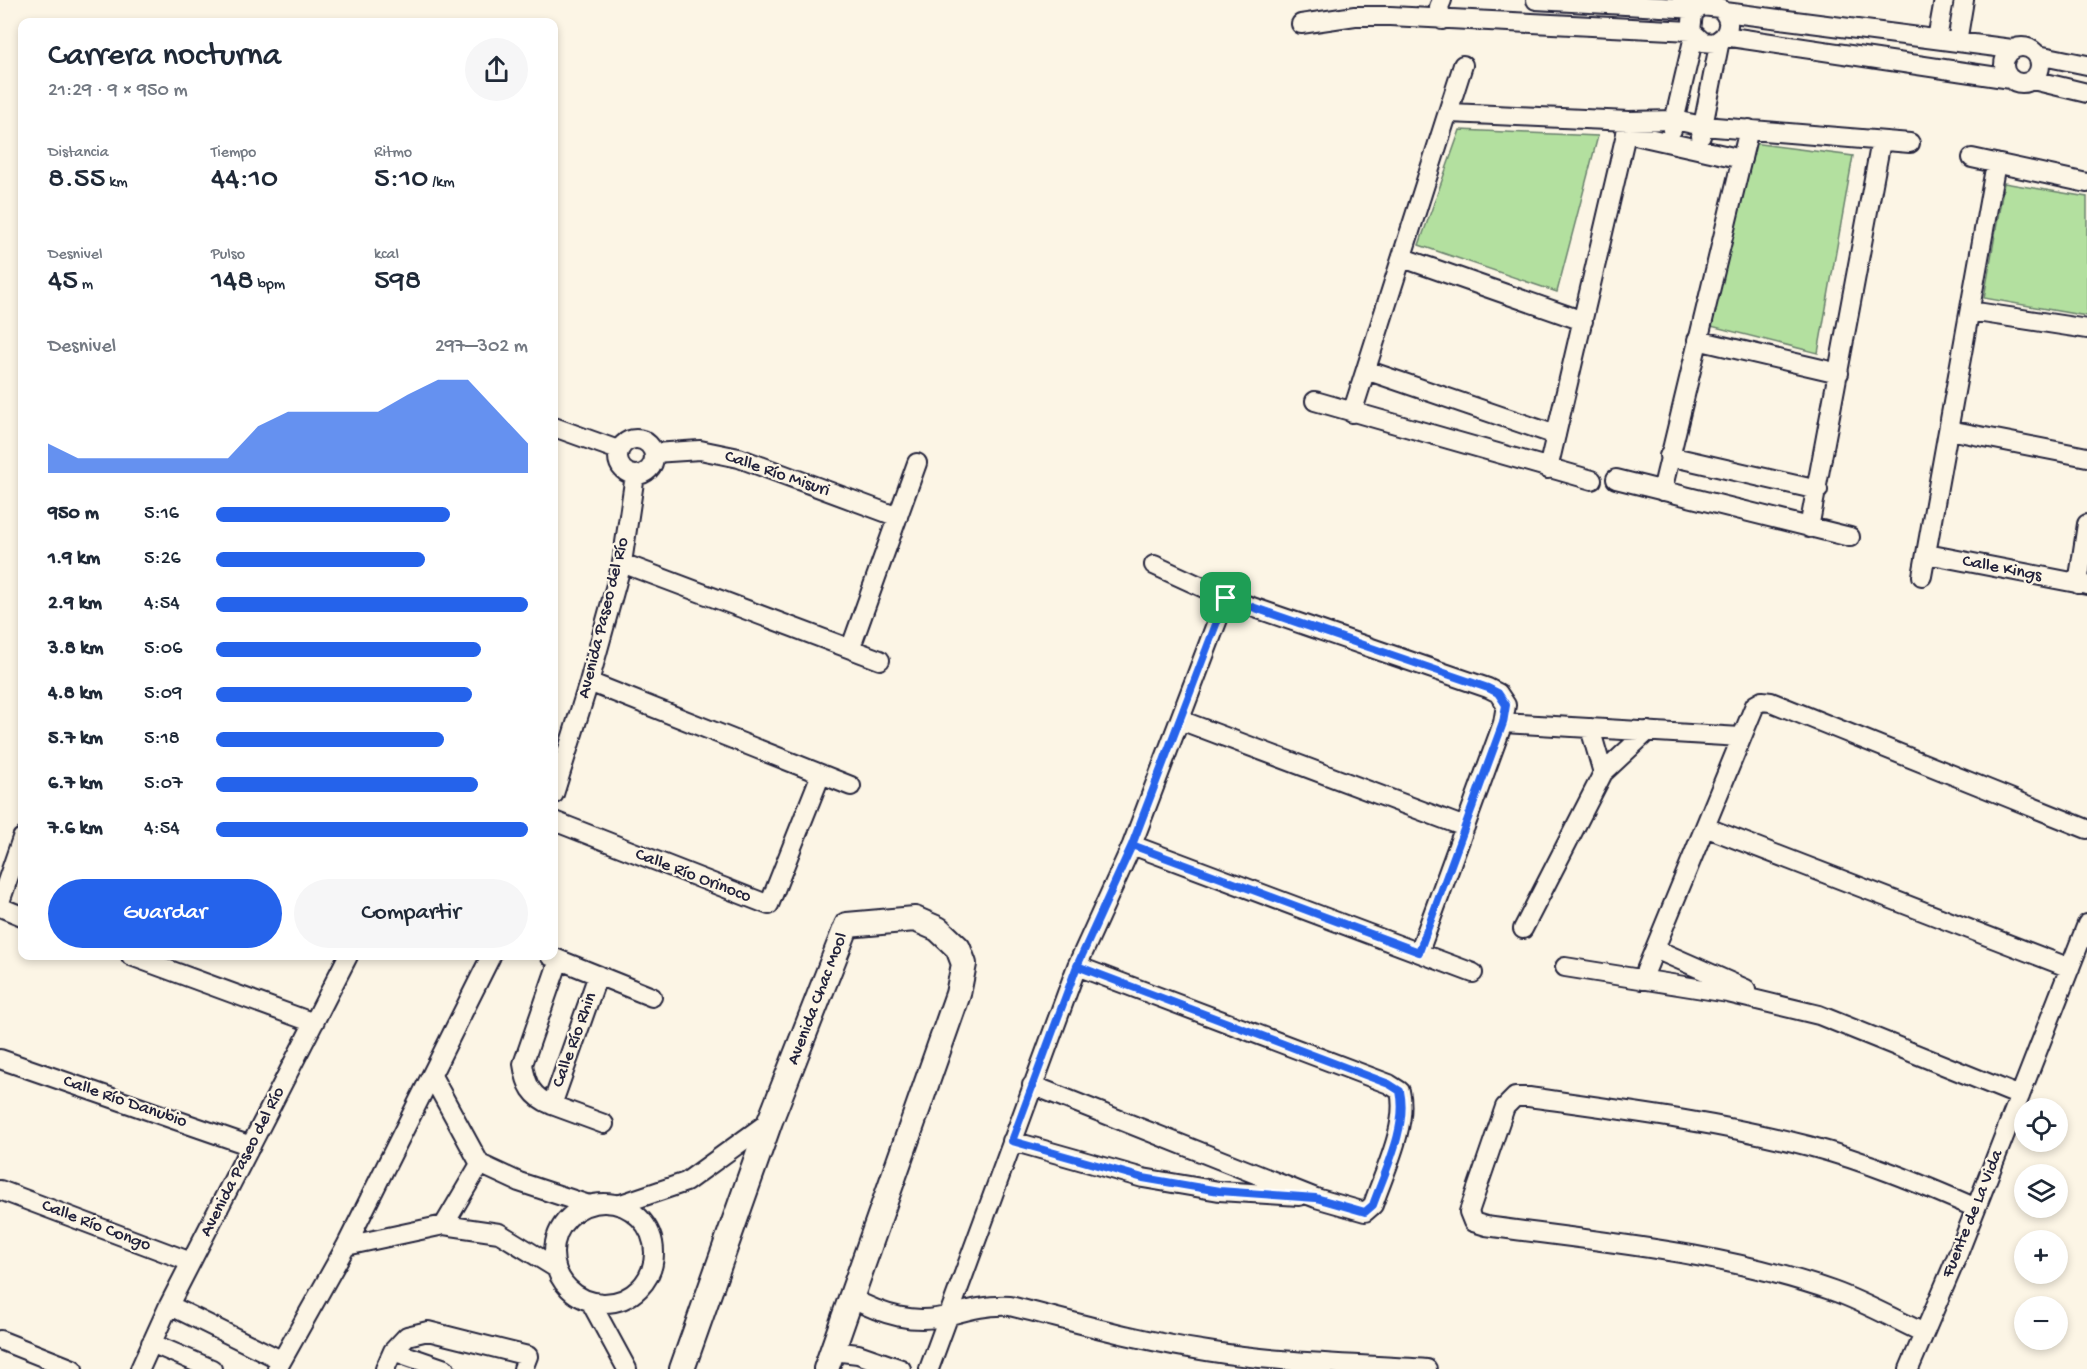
<!DOCTYPE html>
<html lang="es">
<head>
<meta charset="utf-8">
<style>
	:root { --surface:#fff; --page:#f6f6f7; --text:#1f2937; --muted:#747a83; --accent:#2563eb }
	body { margin:0; font-family:"Gochi Hand",sans-serif; background:var(--page); color:var(--text); height:100vh; display:flex; flex-direction:column; font-size:22px; white-space:nowrap }
	* { box-sizing:border-box; margin:0 }
	p { font-size:20px; color:var(--muted) }
	.icon { flex:none; width:33px; height:33px; fill:none; stroke:currentColor; stroke-width:2; stroke-linecap:round; stroke-linejoin:round }
	.map { position:relative; flex:1; overflow:hidden }
	.drawer { position:absolute; left:18px; top:18px; width:540px; height:942px; display:flex; flex-direction:column; background:var(--surface); border-radius:12px; box-shadow:0 3px 9px #0003 }
	.drawer>* { flex:none }
	.controls { position:absolute; left:2014px; top:1098px; display:grid; gap:12px }
	.controls a { display:grid; place-items:center; width:54px; height:54px; border-radius:50%; background:var(--surface); box-shadow:0 3px 9px #0003; font-size:30px }
	.pin { position:absolute; display:grid; place-items:center; width:51px; height:51px; color:#fff; margin:-26px; border-radius:12px; box-shadow:0 3px 9px #0006 }
	.round { display:grid; place-items:center; flex:none; width:63px; height:63px; border-radius:32px; background:var(--page) }
	.headline { display:flex; align-items:center; justify-content:space-between; height:102px; padding:0 30px }
	h1 { font-size:33px; font-weight:600; line-height:45px }
	.figures { display:grid; grid-template-columns:repeat(3,1fr); gap:9px; height:102px; padding:6px 30px }
	.figures div { display:grid; align-content:center }
	.figures b { font-size:30px; font-weight:600 }
	.figures small { font-size:16px; font-weight:400 }
	.figures p { font-size:16px }
	.chart { height:168px; padding:12px 30px }
	.chart p { display:flex; justify-content:space-between }
	.chart svg { width:100%; height:108px; margin-top:6px; fill:var(--accent); opacity:.7 }
	.primary-button { display:flex; gap:12px; margin-top:auto; padding:12px 30px }
	.primary-button a { flex:1; height:69px; border-radius:36px; background:var(--accent); color:#fff; font-size:24px; font-weight:600; line-height:69px; text-align:center }
	.primary-button a+a { background:var(--page); color:var(--text) }
	ul { padding:0 30px; list-style:none; font-size:20px }
	li { display:grid; grid-template-columns:96px 72px 1fr; align-items:center; height:45px }
	li i { height:15px; border-radius:8px; background:var(--accent) }
	.map>svg:first-child { display:block }
</style>
</head>
<body>
<div class="map">
<svg width="2087" height="1369" viewBox="0 0 2087 1369">
	<rect width="100%" height="100%" fill="#fcf5e5"/>
	<filter id="ink" filterUnits="userSpaceOnUse"><feTurbulence type="fractalNoise" baseFrequency=".0167" numOctaves="2"/><feDisplacementMap in="SourceGraphic" scale="12" xChannelSelector="R" yChannelSelector="G"/><feConvolveMatrix kernelMatrix="1 2 1 2 8 2 1 2 1" color-interpolation-filters="sRGB"/></filter>
	<g filter="url(#ink)">
		<path fill="#b3e09f" stroke="#6a816d" stroke-width="1.5" d="M1460,130L1598,136L1557,292L1419,245Z
			M1752,143L1853,156L1818,353L1711,326Z
			M2004,183L2087,197V316L1984,298Z"/>
		<g fill="none" stroke-linecap="round" stroke-linejoin="round">
			<defs>
				<path id="minor" d="M1536,0L1697,9
					M1725,12L2012,49
					M1442,20L1439,7L1442,0
					M1301,24L1355,16H1390L1691,31
					M1724,36C1731,25 1729,17 1720,8L1702,6L1693,13L1691,31L1703,42L1715,43L1724,36L2011,79
					M1937,39L1944,0
					M1957,42L1964,0
					M2004 65a18 18 0 1 1 36 0a18 18 0 1 1-36 0Z
					M2038,55L2087,65
					M2033,80L2087,93
					M1450,113L1629,121L1674,120L1703,126L1910,143
					M1672,130L1694,36
					M1626,133L1742,159
					M1701,136L1720,40
					M1972,158L2087,183
					M1403,258L1583,321
					M1970,311L2087,329
					M1697,340L1839,373
					M1366,370L1556,435
					M1315,401L1592,480
					M1352,413L1463,65
					M554,427L618,450
					M1949,430L2087,457
					M618 457a18 18 0 1 1 36 0a18 18 0 1 1-36 0Z
					M654,453L700,450L739,458L898,517
					M1669,456L1818,490
					M1548,469L1629,121
					M1616,479L1850,537
					M1662,491L1749,129
					M1809,528L1881,141
					M1927,554L2087,585
					M622,563L880,660
					M1154,565L1226,598L1488,688L1498,693L1506,705L1503,723L1419,952
					M1922,576L1996,163
					M2078,584L2087,524
					M851,647L917,463
					M589,682L851,786
					M1180,720L1465,827
					M1503,723L1741,737
					M1603,773L1648,731
					M554,794L589,682L622,563L635,475
					M554,821L769,905L821,774
					M1705,827L2070,968
					M1132,845L1473,973
					M0,902L22,838
					M0,907L22,916
					M1523,929L1603,773L1590,728
					M1655,949L1746,989
					M131,956L314,1023
					M550,956L652,997
					M559,960L523,1064C526,1085 532,1097 552,1105L598,975
					M1565,967L1728,993L1819,1015L2020,1096
					M1642,980L1755,705L1762,701L1771,702L2087,829
					M0,1059L251,1146
					M432,1076L480,1164L519,1182L589,1205
					M1032,1085L1316,1198L1365,1212L1373,1205C1384,1172 1408,1125 1400,1091L1389,1084L1077,966
					M552,1105L604,1124
					M1012,1141L1143,1178L1219,1191L1299,1196
					M0,1190L191,1262
					M554 1253a50 50 0 1 1 100 0a50 50 0 1 1-100 0Z
					M618,1205L686,1182L770,1121
					M444,1225L480,1164
					M346,1246L444,1225L499,1233L556,1268
					M851,1298C883,1315 915,1325 950,1315C972,1309 987,1305 1010,1306C1075,1322 1140,1341 1207,1351C1279,1363 1354,1364 1427,1369
					M590,1301L627,1369
					M169,1305L281,1360
					M1924,1333C1894,1319 1864,1302 1833,1291C1722,1252 1602,1242 1486,1226L1473,1222L1469,1212L1505,1107L1515,1097H1529C1622,1110 1717,1122 1809,1146C1866,1161 1921,1184 1976,1208
					M0,1340L73,1369
					M151,1343L212,1369
					M833,1351L858,1354L901,1369
					M140,1369L169,1305L348,956
					M277,1369L346,1246L491,956
					M385,1369L393,1351
					M445,1369L393,1351L407,1336L428,1331L528,1356L523,1369
					M929,1369L1077,966L1132,845L1226,598
					M1909,1369L1958,1254L2087,924"/>
				<path id="major" d="M682,1369L770,1121L847,925L915,919L938,929L958,948L964,964L958,994L826,1369"/>
			</defs>
			<use href="#minor" stroke="#22223b" stroke-width="22"/>
			<use href="#major" stroke="#22223b" stroke-width="28"/>
			<use href="#minor" stroke="#fcf5e5" stroke-width="18"/>
			<use href="#major" stroke="#fcf5e5" stroke-width="24"/>
		</g>
	</g>
	<g fill="none" stroke-linecap="round" stroke-linejoin="round" filter="url(#ink)">
		<defs>
			<path id="route" d="M1226,598L1132,845L1077,966L1012,1141L1143,1178L1219,1191L1316,1198L1365,1212L1373,1205C1385,1171 1408,1127 1400,1091L1389,1084L1077,966L1132,845L1419,952L1503,723L1506,705L1498,693L1488,688L1226,598"/>
		</defs>
		<use href="#route" stroke="#fff" stroke-width="12"/>
		<use href="#route" stroke="#2563eb" stroke-width="8"/>
	</g>
	<g text-anchor="middle" dominant-baseline="central" stroke-width="4.5" stroke-linejoin="round" paint-order="stroke">
		<g font-size="18" fill="#22223b" stroke="#fcf5e5">
			<text transform="translate(777 474) rotate(19)">Calle Río Misuri</text>
			<text transform="translate(2002 569) rotate(11)">Calle Kings</text>
			<text transform="translate(604 618) rotate(-76)">Avenida Paseo del Río</text>
			<text transform="translate(693 876) rotate(21)">Calle Río Orinoco</text>
			<text transform="translate(818 999) rotate(-69)">Avenida Chac Mool</text>
			<text transform="translate(575 1040) rotate(-70)">Calle Río Rhin</text>
			<text transform="translate(125 1102) rotate(19)">Calle Río Danubio</text>
			<text transform="translate(243 1162) rotate(-63)">Avenida Paseo del Río</text>
			<text transform="translate(1973 1214) rotate(-68)">Fuente de La Vida</text>
			<text transform="translate(96 1226) rotate(21)">Calle Río Congo</text>
		</g>
	</g>
</svg>
<div class="controls">
<a><svg class="icon" aria-label="locate" viewBox="0 0 24 24"><circle cx="12" cy="12" r="6"/><path d="M12 2v4M12 18v4M2 12h4M18 12h4"/></svg></a>
<a><svg class="icon" aria-label="layers" viewBox="0 0 24 24"><path d="M12 4l9 5-9 5-9-5zM3 14l9 5 9-5"/></svg></a>
<a>+</a>
<a>−</a>
</div>
<div class="pin" style="left:1226px;top:598px;background:#1e9e55"><svg class="icon" aria-label="arrive" viewBox="0 0 24 24"><path d="M6 21V4h12l-3 4 3 4H6"/></svg></div>
<section class="drawer">
<div class="headline"><div><h1>Carrera nocturna</h1><p>21:29 · 9 × 950 m</p></div><a class="round"><svg class="icon" aria-label="share" viewBox="0 0 24 24"><path d="M12 15V3M7 8l5-5 5 5M5 13v7h14v-7"/></svg></a></div>
<div class="figures">
<div><p>Distancia</p><b>8.55<small> km</small></b></div>
<div><p>Tiempo</p><b>44:10</b></div>
<div><p>Ritmo</p><b>5:10<small> /km</small></b></div>
</div>
<div class="figures">
<div><p>Desnivel</p><b>45<small> m</small></b></div>
<div><p>Pulso</p><b>148<small> bpm</small></b></div>
<div><p>kcal</p><b>598</b></div>
</div>
<div class="chart"><p><span>Desnivel</span>297–302 m</p>
<svg viewBox="0 0 160 44" preserveAspectRatio="none"><path d="M0 44V32L10 38L20 38L30 38L40 38L50 38L60 38L70 25L80 19L90 19L100 19L110 19L120 12L130 6L140 6L150 19L160 32V44z"/></svg>
</div>
<ul>
<li><b>950 m</b>5:16<i style="width:75%"></i></li>
<li><b>1.9 km</b>5:26<i style="width:67%"></i></li>
<li><b>2.9 km</b>4:54<i style="width:100%"></i></li>
<li><b>3.8 km</b>5:06<i style="width:85%"></i></li>
<li><b>4.8 km</b>5:09<i style="width:82%"></i></li>
<li><b>5.7 km</b>5:18<i style="width:73%"></i></li>
<li><b>6.7 km</b>5:07<i style="width:84%"></i></li>
<li><b>7.6 km</b>4:54<i style="width:100%"></i></li>
</ul>
<div class="primary-button"><a>Guardar</a><a>Compartir</a></div>
</section>
</div>
</body>
</html>
